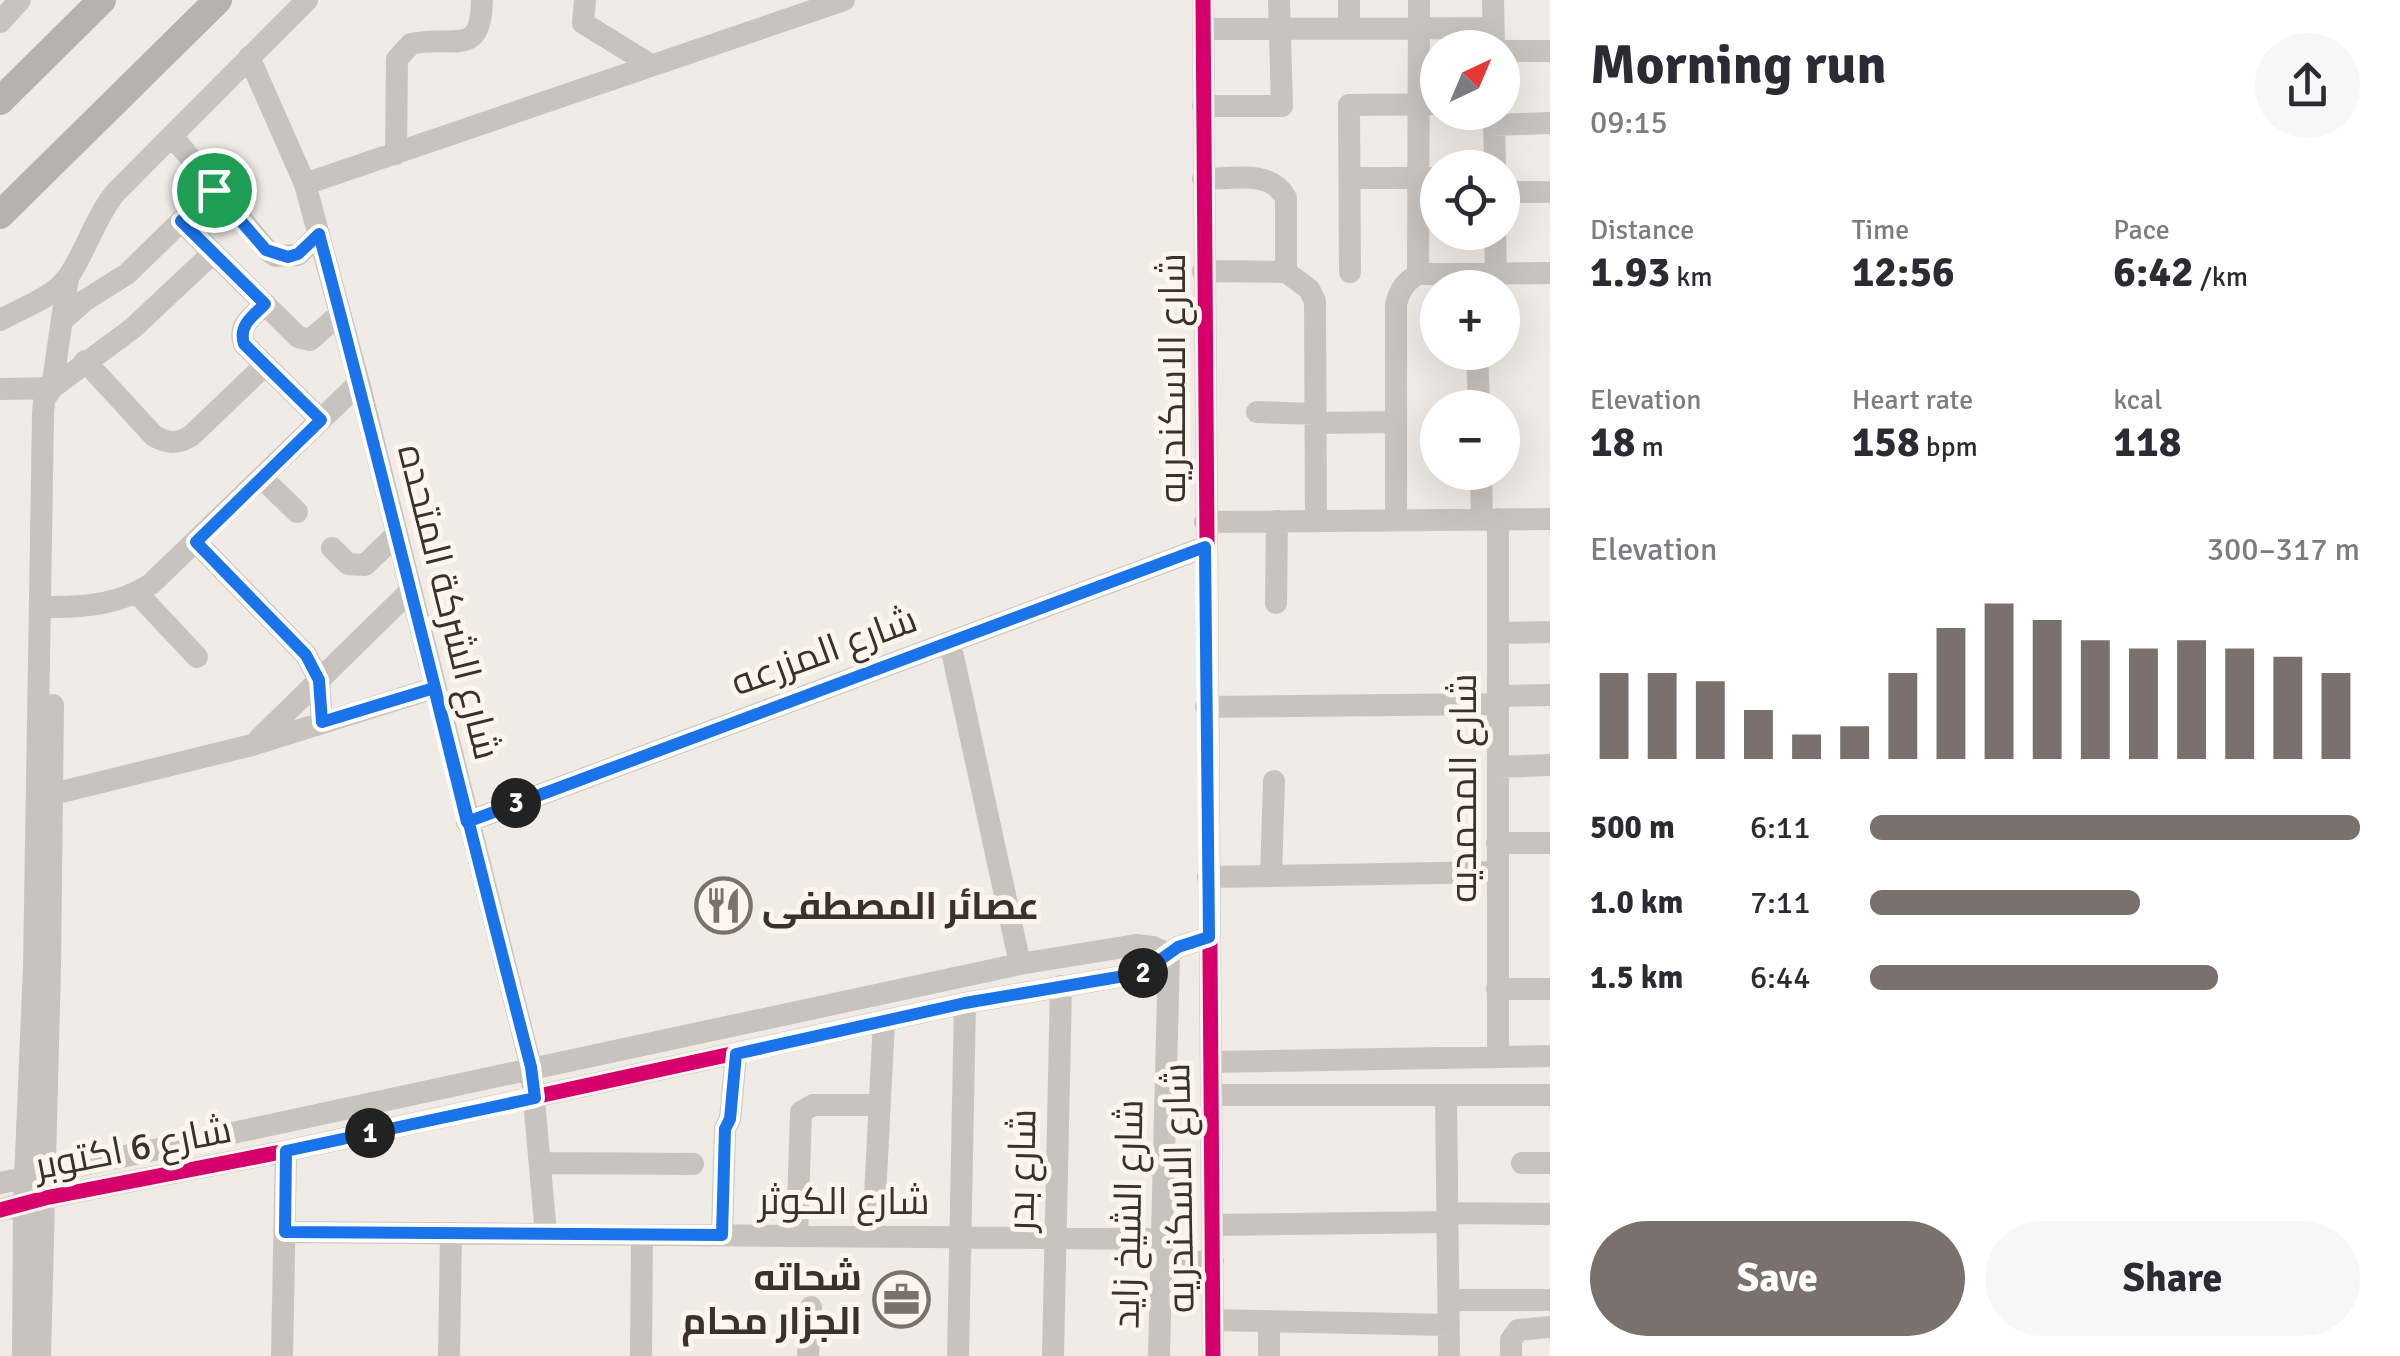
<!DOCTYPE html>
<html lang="en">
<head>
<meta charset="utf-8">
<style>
	:root { --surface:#fff; --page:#f7f7f7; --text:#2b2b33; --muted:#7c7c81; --accent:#7a716c }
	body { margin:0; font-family:Signika,Cairo,sans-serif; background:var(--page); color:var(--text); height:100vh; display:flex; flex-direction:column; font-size:38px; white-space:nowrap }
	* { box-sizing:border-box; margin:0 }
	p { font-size:32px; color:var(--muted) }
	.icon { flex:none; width:55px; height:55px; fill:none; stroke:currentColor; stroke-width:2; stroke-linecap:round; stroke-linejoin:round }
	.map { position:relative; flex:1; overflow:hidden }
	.sheet { display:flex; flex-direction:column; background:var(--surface); width:850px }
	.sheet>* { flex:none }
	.needle { width:65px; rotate:44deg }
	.buttons { position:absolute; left:1420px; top:30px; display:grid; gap:20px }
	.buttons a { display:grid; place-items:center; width:100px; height:100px; border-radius:50%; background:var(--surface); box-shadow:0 10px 40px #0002; font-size:50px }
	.pin { position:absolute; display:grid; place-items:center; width:85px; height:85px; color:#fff; margin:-42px; border:5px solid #fff; border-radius:50%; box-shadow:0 2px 10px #0007 }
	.km { position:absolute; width:50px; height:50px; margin:-25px; border-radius:50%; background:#222; color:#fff; font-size:28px; line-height:50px; text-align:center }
	.round { display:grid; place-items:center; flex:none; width:105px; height:105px; border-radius:52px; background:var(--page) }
	.overview { display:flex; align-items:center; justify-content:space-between; height:170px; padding:0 40px }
	h1 { font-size:55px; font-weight:700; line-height:75px }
	.stats { display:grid; grid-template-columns:repeat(3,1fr); gap:15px; height:170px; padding:10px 40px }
	.stats div { display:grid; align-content:center }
	.stats b { font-size:42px; font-weight:700 }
	.stats small { font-size:28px; font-weight:400 }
	.stats p { font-size:28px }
	.chart { height:280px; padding:20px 40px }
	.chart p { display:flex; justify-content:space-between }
	.chart svg { width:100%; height:180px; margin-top:10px; stroke:var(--accent); stroke-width:6 }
	.cta { display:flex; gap:20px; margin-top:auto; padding:20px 40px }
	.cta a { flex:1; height:115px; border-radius:60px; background:var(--accent); color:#fff; font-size:40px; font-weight:700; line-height:115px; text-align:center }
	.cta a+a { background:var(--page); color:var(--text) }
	ul { padding:0 40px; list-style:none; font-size:32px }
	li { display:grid; grid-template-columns:160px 120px 1fr; align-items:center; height:75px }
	li i { height:25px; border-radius:12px; background:var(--accent) }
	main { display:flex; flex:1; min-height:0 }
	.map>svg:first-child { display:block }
</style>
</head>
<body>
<main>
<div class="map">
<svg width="1550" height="1356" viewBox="0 0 1550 1356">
	<rect width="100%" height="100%" fill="#f0ebe5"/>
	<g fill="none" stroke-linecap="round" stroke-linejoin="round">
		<path stroke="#c9c3be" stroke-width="22" d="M585,0L583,23L651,65
			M1203,0L1213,1356
			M1349,0V28
			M1493,0L1494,48
			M0,22L20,0
			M1203,29L1493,28
			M1502,51H1550
			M249,57L305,184L359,383L531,1067L546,1234
			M1203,106H1282L1279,0
			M1494,112L1495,168
			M1494,125L1550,123
			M172,136L267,250L276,256L298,255L319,234
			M396,154L397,59L411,44C453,34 481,60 482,0
			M1350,178H1438
			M1203,179C1232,179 1271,169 1286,198V272
			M305,184L844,0
			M1502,192H1550
			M181,221L298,337L310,340L340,314
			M1495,232L1496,273
			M1203,271L1286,272L1309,289L1315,301L1316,521
			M1350,272L1349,105L1438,104
			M1418,274L1419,0
			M265,304C253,316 237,325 244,344L321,420
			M64,319L84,301L127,274L214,189
			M0,320C20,309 54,297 68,277C86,251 95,218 115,193L307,0
			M1477,352L1479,408
			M85,361L154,436C169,444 177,444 191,436L265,365
			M52,388L133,328L213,253
			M0,389L52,388
			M1257,412L1316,414
			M1316,423L1396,422
			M1481,472L1482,519
			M262,478L297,512
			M1396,520V304C1400,289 1405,282 1418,274L1550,273
			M1205,522L1550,519
			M196,542L306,655L319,680L322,722
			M332,548L348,564L365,565L396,535
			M137,593L197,657
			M1276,603L1277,521
			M52,607C89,607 119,604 151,584L359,383
			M1498,633L1550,632
			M950,642L1020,964
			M1498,696L1550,695
			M1206,707L1498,704
			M259,739L410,591
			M1498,767L1550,765
			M53,794L252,745L434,688
			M467,822L1205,547
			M1497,843H1550
			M1271,876L1274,781
			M1208,877L1497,872
			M1497,989H1550
			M1498,1057V519
			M1211,1062L1550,1056
			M1211,1095H1550
			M1446,1095L1449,1356
			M541,1163L693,1164
			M1522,1163H1550
			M0,1183L1020,964L1136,945L1153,947L1169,954
			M0,1210L45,1198L286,1151L965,1003L1142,973L1178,947L1209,937
			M1447,1213L1550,1214
			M1213,1225L1448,1222
			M285,1232L1162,1239
			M722,1235L725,1129L730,1119L736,1054
			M797,1236L801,1112L813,1105H879
			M873,1236L884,1021
			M1162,1263L1213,1261
			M1449,1300H1550
			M1213,1320L1449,1325
			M1269,1322V1356
			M23,1356L24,1203L34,967L43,415L44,400L52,388L68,278
			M40,1356L50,967L53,705
			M282,1356L286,1151
			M449,1356L451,1233
			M641,1356L642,1235
			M808,1356L811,1307
			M958,1356L965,1003
			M1053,1356L1061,986
			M1159,1356L1169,954
			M1511,1356V1340L1518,1330L1550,1327"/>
		<path stroke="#b8b1ad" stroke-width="28" d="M0,101L102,0
			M0,215L218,0"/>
		<defs>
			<path id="cycleway" d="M1203,0L1213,1356
				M0,1210L45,1198L286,1151L965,1003L1142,973L1178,947L1209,937"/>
		</defs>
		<use href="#cycleway" stroke="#fbf5ee" stroke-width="21"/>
		<use href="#cycleway" stroke="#d6006c" stroke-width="15"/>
	</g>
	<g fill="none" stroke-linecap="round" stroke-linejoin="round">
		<defs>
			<path id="route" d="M214,190L266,250L288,257L298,254L319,234C393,511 459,790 531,1067L535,1098L286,1151L285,1232L722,1235L725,1129L730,1119L736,1054L965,1003L1142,973L1178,947L1209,937L1205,547L467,822L434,688L322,722L319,680L306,655L196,542L321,420L244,344C238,325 253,316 265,304L181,221L214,190"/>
		</defs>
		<use href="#route" stroke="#fff" stroke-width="20"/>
		<use href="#route" stroke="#1a73e8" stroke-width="12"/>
	</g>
	<defs>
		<symbol id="restaurant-ring" viewBox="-11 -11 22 22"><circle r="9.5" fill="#fbf5ee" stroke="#7a716c" stroke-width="1.5"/><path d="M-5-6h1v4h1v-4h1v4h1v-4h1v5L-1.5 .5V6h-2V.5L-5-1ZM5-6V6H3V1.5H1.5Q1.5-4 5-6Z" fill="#7a716c"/></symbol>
		<symbol id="office-ring" viewBox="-11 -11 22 22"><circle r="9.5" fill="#fbf5ee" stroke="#7a716c" stroke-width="1.5"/><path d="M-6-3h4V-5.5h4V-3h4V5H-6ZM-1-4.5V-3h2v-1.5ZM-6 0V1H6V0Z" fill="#7a716c"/></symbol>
	</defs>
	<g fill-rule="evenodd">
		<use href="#restaurant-ring" x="692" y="874" width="63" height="63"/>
		<use href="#office-ring" x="870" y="1268" width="63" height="63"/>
	</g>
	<g text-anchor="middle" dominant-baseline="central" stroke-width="10" stroke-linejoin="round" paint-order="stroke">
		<g font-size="38" fill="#3b302b" stroke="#fbf5ee">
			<text transform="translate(1172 378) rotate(-90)">شارع الاسكندريه</text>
			<text transform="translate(449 602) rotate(76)">شارع الشركة المتحده</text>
			<text transform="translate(824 651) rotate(-20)">شارع المزرعه</text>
			<text transform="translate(1463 788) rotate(-90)">شارع المحمديه</text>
			<text transform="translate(133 1148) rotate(-11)">شارع 6 اكتوبر</text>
			<text transform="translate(1022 1170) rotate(-89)">شارع بدر</text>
			<text transform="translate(1179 1188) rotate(-91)">شارع الاسكندريه</text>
			<text x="844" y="1201">شارع الكوثر</text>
			<text transform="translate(1128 1214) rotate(-89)">شارع الشيخ زايد</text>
		</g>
		<g font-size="38" font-weight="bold" fill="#3b302b" stroke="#fbf5ee" text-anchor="start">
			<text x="762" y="906">عصائر المصطفى</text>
			<text x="862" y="1277" text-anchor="end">شحاته<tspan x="862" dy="44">الجزار محام</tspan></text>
		</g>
	</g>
</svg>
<div class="buttons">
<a><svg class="needle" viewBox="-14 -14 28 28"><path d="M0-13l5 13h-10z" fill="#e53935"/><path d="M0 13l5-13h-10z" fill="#7c7c81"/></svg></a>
<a><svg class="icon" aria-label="locate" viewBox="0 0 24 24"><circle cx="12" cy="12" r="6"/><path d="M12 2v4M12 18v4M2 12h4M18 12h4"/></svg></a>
<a>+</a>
<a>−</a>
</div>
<div class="pin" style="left:214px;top:190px;background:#1e9e55"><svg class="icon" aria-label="arrive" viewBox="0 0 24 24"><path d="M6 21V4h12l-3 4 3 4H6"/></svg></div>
<b class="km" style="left:370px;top:1133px">1</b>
<b class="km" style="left:1143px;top:973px">2</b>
<b class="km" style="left:516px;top:803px">3</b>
</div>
<section class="sheet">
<div class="overview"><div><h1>Morning run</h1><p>09:15</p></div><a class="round"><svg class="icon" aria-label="share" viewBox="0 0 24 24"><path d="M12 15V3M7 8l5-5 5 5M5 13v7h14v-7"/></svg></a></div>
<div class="stats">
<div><p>Distance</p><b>1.93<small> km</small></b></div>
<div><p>Time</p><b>12:56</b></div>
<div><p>Pace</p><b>6:42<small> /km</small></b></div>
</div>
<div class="stats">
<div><p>Elevation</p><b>18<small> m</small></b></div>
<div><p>Heart rate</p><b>158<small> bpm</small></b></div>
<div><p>kcal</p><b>118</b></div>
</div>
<div class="chart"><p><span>Elevation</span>300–317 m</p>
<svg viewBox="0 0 160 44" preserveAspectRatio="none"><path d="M5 44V23M15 44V23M25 44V25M35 44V32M45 44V38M55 44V36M65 44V23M75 44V12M85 44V6M95 44V10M105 44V15M115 44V17M125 44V15M135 44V17M145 44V19M155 44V23"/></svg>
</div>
<ul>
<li><b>500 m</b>6:11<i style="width:100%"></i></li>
<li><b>1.0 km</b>7:11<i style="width:55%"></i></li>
<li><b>1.5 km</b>6:44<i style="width:71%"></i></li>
</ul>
<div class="cta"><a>Save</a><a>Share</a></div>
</section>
</main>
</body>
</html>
